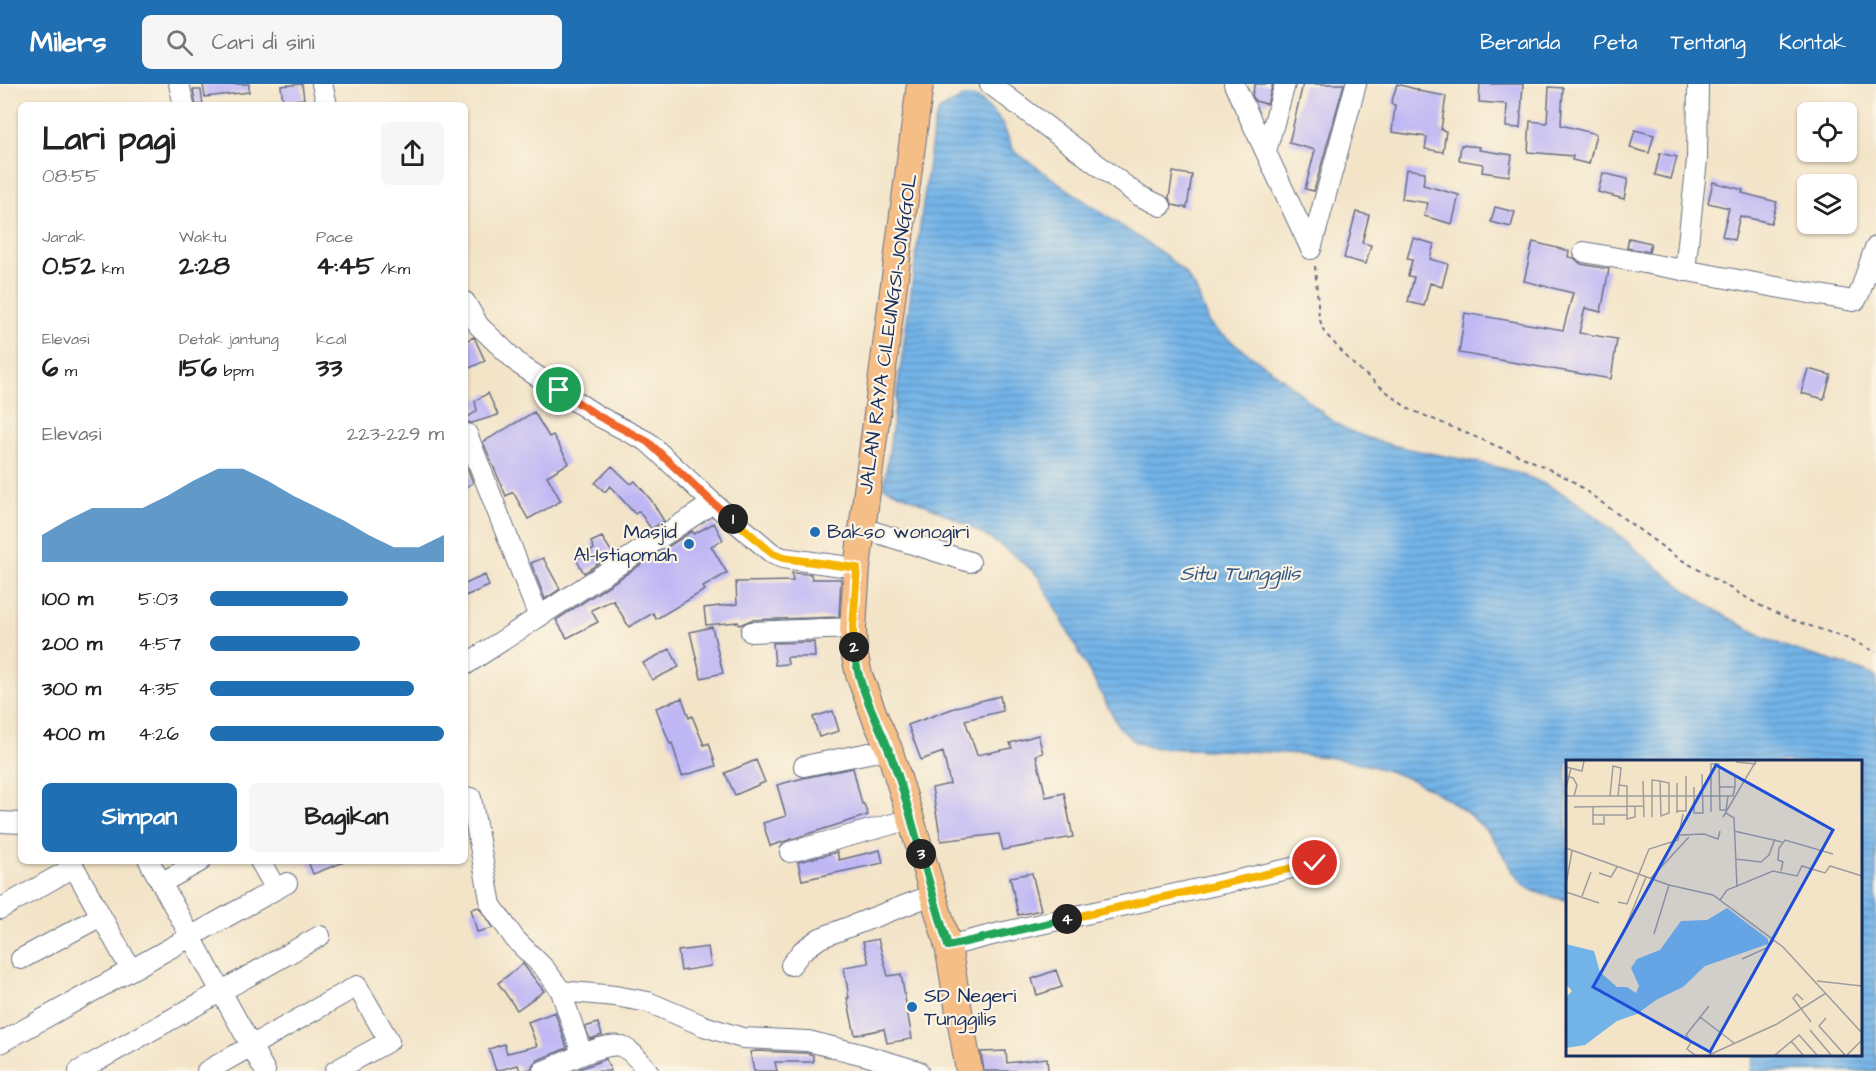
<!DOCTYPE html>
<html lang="id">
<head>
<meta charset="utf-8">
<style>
	:root { --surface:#fff; --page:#f6f6f6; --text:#222; --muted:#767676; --accent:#1f6fb2 }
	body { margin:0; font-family:"Architects Daughter",sans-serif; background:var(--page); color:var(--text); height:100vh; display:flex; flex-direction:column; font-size:22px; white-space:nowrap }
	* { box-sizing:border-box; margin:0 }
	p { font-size:20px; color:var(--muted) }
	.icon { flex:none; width:33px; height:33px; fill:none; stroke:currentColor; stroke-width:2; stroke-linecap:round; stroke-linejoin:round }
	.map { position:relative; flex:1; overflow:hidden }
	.drawer { position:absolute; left:18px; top:18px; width:450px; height:762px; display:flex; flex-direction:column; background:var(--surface); border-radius:9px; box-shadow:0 2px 4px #0004 }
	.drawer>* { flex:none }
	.controls { position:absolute; left:1797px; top:18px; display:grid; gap:12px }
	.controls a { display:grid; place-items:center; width:60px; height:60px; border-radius:9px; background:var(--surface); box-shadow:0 2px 4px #0004; font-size:30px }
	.pin { position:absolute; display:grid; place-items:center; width:51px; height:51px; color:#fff; margin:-26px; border:3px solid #fff; border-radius:50%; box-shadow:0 2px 6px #0007 }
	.km { position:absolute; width:30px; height:30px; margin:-15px; border-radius:50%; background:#222; color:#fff; font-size:16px; line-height:30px; text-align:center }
	.round { display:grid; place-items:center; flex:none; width:63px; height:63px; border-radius:9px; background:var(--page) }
	.summary { display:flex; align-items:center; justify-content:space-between; height:102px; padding:0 24px }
	h1 { font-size:33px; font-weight:800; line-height:45px }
	.figures { display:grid; grid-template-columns:repeat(3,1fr); gap:9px; height:102px; padding:6px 24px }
	.figures div { display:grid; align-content:center }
	.figures b { font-size:26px; font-weight:800 }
	.figures small { font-size:16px; font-weight:400 }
	.figures p { font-size:16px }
	.chart { height:168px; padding:12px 24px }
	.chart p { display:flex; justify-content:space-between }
	.chart svg { width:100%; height:108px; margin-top:6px; fill:var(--accent); opacity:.7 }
	.primary-button { display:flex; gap:12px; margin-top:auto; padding:12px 24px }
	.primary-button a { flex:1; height:69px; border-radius:9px; background:var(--accent); color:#fff; font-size:24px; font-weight:800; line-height:69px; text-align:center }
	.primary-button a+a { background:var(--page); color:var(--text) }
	ul { padding:0 24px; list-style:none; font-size:20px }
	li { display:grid; grid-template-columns:96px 72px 1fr; align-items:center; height:45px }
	li i { height:15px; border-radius:8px; background:var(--accent) }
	header { display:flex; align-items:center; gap:36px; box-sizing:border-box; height:84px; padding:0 30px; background:var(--accent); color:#fff }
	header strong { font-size:28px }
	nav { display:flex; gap:33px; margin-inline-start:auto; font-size:21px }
	.search { width:420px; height:54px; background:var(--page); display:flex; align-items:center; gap:15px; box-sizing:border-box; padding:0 21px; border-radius:9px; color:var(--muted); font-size:22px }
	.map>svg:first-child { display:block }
</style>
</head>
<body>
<header>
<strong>Milers</strong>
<div class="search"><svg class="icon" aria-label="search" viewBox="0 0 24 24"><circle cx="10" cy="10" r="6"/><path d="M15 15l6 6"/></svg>Cari di sini</div>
<nav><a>Beranda</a><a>Peta</a><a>Tentang</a><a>Kontak</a></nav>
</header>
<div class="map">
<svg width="1876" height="987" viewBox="0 0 1876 987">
	<defs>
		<pattern id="water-rules" width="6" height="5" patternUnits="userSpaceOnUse" patternTransform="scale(1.5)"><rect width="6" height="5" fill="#73b4e8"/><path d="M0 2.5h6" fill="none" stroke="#5e93bf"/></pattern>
	</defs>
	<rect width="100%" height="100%" fill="#fcf5e5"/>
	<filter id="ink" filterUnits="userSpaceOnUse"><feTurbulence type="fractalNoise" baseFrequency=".0167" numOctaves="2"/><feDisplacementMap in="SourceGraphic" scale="12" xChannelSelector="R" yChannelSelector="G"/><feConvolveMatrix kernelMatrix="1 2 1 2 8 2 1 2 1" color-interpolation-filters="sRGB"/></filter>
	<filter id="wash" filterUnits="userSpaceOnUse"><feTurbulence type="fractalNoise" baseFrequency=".008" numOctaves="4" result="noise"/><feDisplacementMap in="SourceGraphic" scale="24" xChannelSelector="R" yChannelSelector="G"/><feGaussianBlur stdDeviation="1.35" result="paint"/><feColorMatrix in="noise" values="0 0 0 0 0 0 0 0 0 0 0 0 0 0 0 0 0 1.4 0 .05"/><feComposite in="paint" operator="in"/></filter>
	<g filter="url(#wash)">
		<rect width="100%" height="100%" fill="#f3e4c8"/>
		<path fill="url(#water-rules)" stroke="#4772a3" stroke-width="1.5" d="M963,13H972L980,16L995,30L1002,39L1014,67L1086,118L1165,171L1184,188L1196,205L1208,238L1216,246C1242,265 1268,283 1293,303C1311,318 1328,337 1350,347C1414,375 1488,370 1550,403C1585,420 1615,448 1645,473C1671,496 1699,517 1729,534C1754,549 1780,562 1808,570C1831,577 1854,582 1876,593V987H1751L1754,971L1860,970V678H1567V816C1557,814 1546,812 1536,808C1513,799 1506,770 1491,752C1476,734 1451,716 1430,705C1347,659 1240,670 1149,663L1134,657L1119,643L1038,492C996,451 938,425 884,403L934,41L939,27Z"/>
		<g id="blocks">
			<path fill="#bfb7f4" d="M203,0H249V8L205,13Z
				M302,0L304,15L283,17L281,2Z
				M1255,0H1273L1267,20L1255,17L1252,11Z
				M1303,0H1344L1314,107L1305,105L1315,66L1289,59Z
				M1397,0L1419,6L1418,7L1446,12L1441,46L1446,47L1443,68L1425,65L1427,53L1392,48L1395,21L1391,20Z
				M1480,0H1523L1520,44L1506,43L1507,20L1479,18Z
				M1549,3L1563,4L1561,41L1596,50L1589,80L1572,76L1573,72L1528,68L1530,37L1547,39Z
				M193,6H201L203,21H196Z
				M1635,46L1654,51L1649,69L1630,64Z
				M1461,61L1480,63L1479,66L1512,71L1509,92L1482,88L1483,80L1459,76Z
				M1660,69L1677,73L1671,95L1655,91Z
				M1406,85L1425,88L1423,101L1459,111L1452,140L1424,132L1428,119L1402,115Z
				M1173,88L1192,91L1187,124L1173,121L1169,114Z
				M1603,89L1628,95L1624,115L1598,108Z
				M1713,98L1743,106L1742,109L1777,118L1771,139L1740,132L1734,156L1722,152L1729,124L1708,119Z
				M1495,123L1515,128L1511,143L1491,138Z
				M1356,128L1369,131L1362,159L1371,161L1366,180L1344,174Z
				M1413,154L1434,160L1430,175L1448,180L1442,203L1430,199L1424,222L1408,218L1414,193L1408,192L1412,176L1407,175Z
				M1629,154L1651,159L1649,168L1627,164Z
				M1533,158L1569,167L1568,173L1574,174L1581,180L1609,185L1601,228L1585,224L1579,249L1617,255L1611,295L1459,269L1465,229L1563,246L1573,209L1524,197Z
				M474,253L485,277L465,286V257Z
				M1808,285L1831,291L1824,315L1801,309Z
				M488,309L498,331L472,339L465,338V335L477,327L475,317Z
				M534,328L549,353L553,351L569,379L547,392L561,417L528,435L513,408L506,412L483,358Z
				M465,378L473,399L465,404Z
				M612,382L631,400L635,397L651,416L664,437L651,445L639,427L635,430L610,402L605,408L595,399Z
				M714,439L723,456L711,462L727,489L703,503L705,506L656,535L653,529L629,543L613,516L591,526L598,538L567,554L556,536L692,447L694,450Z
				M602,453L613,470L584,489L576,475L594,465L591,458Z
				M543,474L560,505L545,515L531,479Z
				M792,489L811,490L812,495H841L839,533L751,536L742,540L739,541L738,538L706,541L704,524L737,520L736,498L793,497Z
				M485,491L489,502L465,512V500Z
				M712,543L723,589L701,594L690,548Z
				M814,558L815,573H787L788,580L775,581L773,559Z
				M670,565L679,583L652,596L643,579Z
				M1000,612L1003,627L965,636L977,671L1012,664L1010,659L1038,651L1043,669L1036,671L1046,713L1064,709L1073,753L1003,766L999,750L941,757L932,704L950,700L943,668L921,676L908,641L960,622Z
				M682,614L689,634L692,632L704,661L709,659L716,682L682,692L672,659L670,660L656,624Z
				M833,627L839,647L819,653L813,633Z
				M756,676L765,698L735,711L725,689Z
				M853,684L862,720H864L868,731L770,762L763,739L786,732L777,701L803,694Z
				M880,766L883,779L802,796L798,778L837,768L839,776Z
				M308,777H344V778L313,790Z
				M1032,789L1041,826L1018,831L1010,793Z
				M479,823L493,844L477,848L471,825Z
				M878,855L888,892L901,890L912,955L887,959L884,945L855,951L847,914H849L844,883L869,879L863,858Z
				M708,863L711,882L681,887L678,867Z
				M523,880L544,907L517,926L498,899Z
				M1056,886L1062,903L1037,911L1032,895Z
				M555,928L567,964L538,976L533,980L531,985L520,987L518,981L496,987L489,965L504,960L507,969L537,962L528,938Z
				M598,939L602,951L590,955L585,943Z
				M756,967L806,969L813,971V978H775L777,987H754L750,968Z
				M1006,967L1007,979L1047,974L1048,987H984L981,968Z
				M606,975L611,987H580L579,985Z"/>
		</g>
	</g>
	<g filter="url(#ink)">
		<use href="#blocks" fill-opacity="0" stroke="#676e83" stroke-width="1.5"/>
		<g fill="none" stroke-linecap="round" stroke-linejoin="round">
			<defs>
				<path id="minor" d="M179,0L184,21
					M322,0L327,21
					M990,0L1138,111L1161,122
					M1234,0L1311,165
					M1266,67L1285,0
					M1311,165L1356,0
					M1584,168L1853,217L1856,216L1860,208L1873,169L1876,163
					M1685,187L1697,76L1698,0
					M465,218L479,242L520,281L598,332L648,358L713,419L773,470L783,474L857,484
					M465,350H467L539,533
					M862,444L970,478
					M751,548L853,544
					M465,581L713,419
					M804,682L889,665
					M465,715L471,714L491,821L515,855L545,885L561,907L582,970
					M0,738L21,739
					M790,768L911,735
					M149,777L265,987
					M260,777L276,805
					M161,799L201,777
					M0,825L74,783L131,886
					M948,862L1000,849L1315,779
					M21,875L101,832
					M791,881L802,867L820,854L932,811
					M561,907L615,912L648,918L704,942L742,954L808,957L864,971L918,987
					M0,959L287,799
					M79,987L320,852
					M207,987L357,902L389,957L335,987
					M543,987C561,981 602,958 620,962C631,965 641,979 648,987"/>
				<path id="major" d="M920,0L857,484L853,544L854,568L859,591L876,636L889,665L911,735L948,862L969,987"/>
			</defs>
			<use href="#minor" stroke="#676e83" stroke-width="22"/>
			<use href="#major" stroke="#676e83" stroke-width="28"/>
			<path stroke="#676e83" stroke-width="2" stroke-dasharray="4.5 4.5" stroke-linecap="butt" d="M1315,182L1319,233L1324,248L1356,283L1407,324L1532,377L1571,396L1675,472L1759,521L1792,536L1844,553L1876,568"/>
			<use href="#minor" stroke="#fff" stroke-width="20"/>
			<use href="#major" stroke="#f6be87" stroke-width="26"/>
		</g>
	</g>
	<g fill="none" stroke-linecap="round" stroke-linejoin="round" filter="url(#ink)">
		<defs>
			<path id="split-1" d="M559,306L598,332L648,358L713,419L733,435"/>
			<path id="split-2" d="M733,435L773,470L783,474L857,484L853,544L854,563"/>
			<path id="split-3" d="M854,563C856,598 875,632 888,664C902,698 911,735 921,770"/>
			<path id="split-4" d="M921,770L948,862L1067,835"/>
			<path id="split-5" d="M1067,835L1315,779"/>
		</defs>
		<use href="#split-1" stroke="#fff" stroke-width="12"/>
		<use href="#split-2" stroke="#fff" stroke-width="12"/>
		<use href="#split-3" stroke="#fff" stroke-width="12"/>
		<use href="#split-4" stroke="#fff" stroke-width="12"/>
		<use href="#split-5" stroke="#fff" stroke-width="12"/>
		<use href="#split-1" stroke="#f0652b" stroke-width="8"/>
		<use href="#split-2" stroke="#f5b400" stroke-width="8"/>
		<use href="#split-3" stroke="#22a559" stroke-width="8"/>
		<use href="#split-4" stroke="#22a559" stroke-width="8"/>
		<use href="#split-5" stroke="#f5b400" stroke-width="8"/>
	</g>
	<g fill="#1f6fb2" stroke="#fcf5e5" stroke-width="2">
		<circle cx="815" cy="448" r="6"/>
		<circle cx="689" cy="460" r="6"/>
		<circle cx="912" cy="923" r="6"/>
	</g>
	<g text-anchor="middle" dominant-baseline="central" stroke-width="4.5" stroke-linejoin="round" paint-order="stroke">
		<g font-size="20" fill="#1b2f5e" stroke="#fcf5e5">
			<text transform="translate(888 250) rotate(-82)">JALAN RAYA CILEUNGSI-JONGGOL</text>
		</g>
		<g font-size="20" fill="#1b2f5e" stroke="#fcf5e5" text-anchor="start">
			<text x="677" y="448" text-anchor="end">Masjid<tspan x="677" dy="23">Al-Istiqomah</tspan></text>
			<text x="827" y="448">Bakso wonogiri</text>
			<text x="924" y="912">SD Negeri<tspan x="924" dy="23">Tunggilis</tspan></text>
		</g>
		<g font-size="21" font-style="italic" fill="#355787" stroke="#fcf5e5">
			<text x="1240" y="489">Situ Tunggilis</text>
		</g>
	</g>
	<g transform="translate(1566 676)">
		<rect width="296" height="296" fill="#f3e4c8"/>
		<path d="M161,148L202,179V184L139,206L117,227L90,240L71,254L51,261L19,285L0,288V237L6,231L0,224V184L28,191L34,212L51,227H61L70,233L73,226L65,208L71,199L94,190L115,161L141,160Z" fill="#73b4e8"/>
		<path fill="none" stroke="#9d9c9e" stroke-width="1.5" d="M170,2L190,4M0,7L16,11L18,1M0,16L7,18L11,25L8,36M77,21L78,57M52,25L61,26V59L69,57V46M128,27V53H137L136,14M154,27H169V15M0,28L5,8M0,36H167L169,27M44,36L47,6L55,8L52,36M8,47L78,46M27,47V64H38V55M154,50H160L162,36M111,51H120V16M145,52V4H153L154,51M111,53V23M160,53L168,58L171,127M27,55H61M86,57V20L94,21L103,23V53L95,56L94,21M157,57L190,1M168,71L216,82M114,75L138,74L152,79L154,71M0,88L103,125L147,135L217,187L296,273M169,99L195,102L203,95L209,79M215,111L217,102L212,100L213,88L219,80L267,94M33,113L45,117L51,107M85,118L123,77M0,124L6,91M0,132L33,143M16,136L25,112M154,140L161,130L207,111L231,116L236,106L259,113L264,106L296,116M52,142L61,144L83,89L112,80L117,54M60,166L80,117M88,174L103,125M176,199L203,187L208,180M251,221L296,226M237,240L231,234L227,238L245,262M134,257L168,283M260,258L253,266L279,295M244,270L265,295M225,281L237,295M129,295L121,289L125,282L120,275L143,246M143,295L211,264L260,233M209,295L233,275L251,295M281,295L296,280"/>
		<path fill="#1d4ed8" fill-opacity="0.15" stroke="#1d4ed8" stroke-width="3" d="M150,5L267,70L144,292L27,227Z"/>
		<rect width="296" height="296" fill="none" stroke="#1b2f5e" stroke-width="3"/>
	</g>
</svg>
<div class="controls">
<a><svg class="icon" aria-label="locate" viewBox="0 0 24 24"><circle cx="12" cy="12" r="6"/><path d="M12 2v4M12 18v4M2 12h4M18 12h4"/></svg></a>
<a><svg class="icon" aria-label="layers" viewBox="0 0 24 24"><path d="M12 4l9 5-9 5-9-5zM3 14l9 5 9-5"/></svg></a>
</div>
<div class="pin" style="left:559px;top:306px;background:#1e9e55"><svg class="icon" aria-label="arrive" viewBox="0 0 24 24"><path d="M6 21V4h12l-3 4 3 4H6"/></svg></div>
<div class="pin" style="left:1315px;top:779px;background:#d93025"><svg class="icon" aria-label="check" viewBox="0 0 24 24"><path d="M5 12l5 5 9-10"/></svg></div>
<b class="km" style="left:733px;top:435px">1</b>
<b class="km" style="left:854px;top:563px">2</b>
<b class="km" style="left:921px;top:770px">3</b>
<b class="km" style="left:1067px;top:835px">4</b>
<section class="drawer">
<div class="summary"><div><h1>Lari pagi</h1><p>08:55</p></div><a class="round"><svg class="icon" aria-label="share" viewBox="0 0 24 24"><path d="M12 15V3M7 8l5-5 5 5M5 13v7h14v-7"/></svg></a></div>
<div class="figures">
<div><p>Jarak</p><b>0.52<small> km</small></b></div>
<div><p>Waktu</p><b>2:28</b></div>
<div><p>Pace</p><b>4:45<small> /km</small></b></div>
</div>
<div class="figures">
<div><p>Elevasi</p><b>6<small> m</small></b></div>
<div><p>Detak jantung</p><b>156<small> bpm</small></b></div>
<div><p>kcal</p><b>33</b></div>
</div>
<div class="chart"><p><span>Elevasi</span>223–229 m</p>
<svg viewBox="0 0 160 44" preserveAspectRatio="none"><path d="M0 44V33L10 27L20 22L30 22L40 22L50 17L60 11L70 6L80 6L90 11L100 17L110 22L120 27L130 33L140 38L150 38L160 33V44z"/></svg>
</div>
<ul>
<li><b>100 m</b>5:03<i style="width:59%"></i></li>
<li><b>200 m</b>4:57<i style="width:64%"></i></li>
<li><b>300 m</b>4:35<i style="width:87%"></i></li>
<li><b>400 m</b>4:26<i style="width:100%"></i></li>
</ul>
<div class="primary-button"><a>Simpan</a><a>Bagikan</a></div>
</section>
</div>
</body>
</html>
